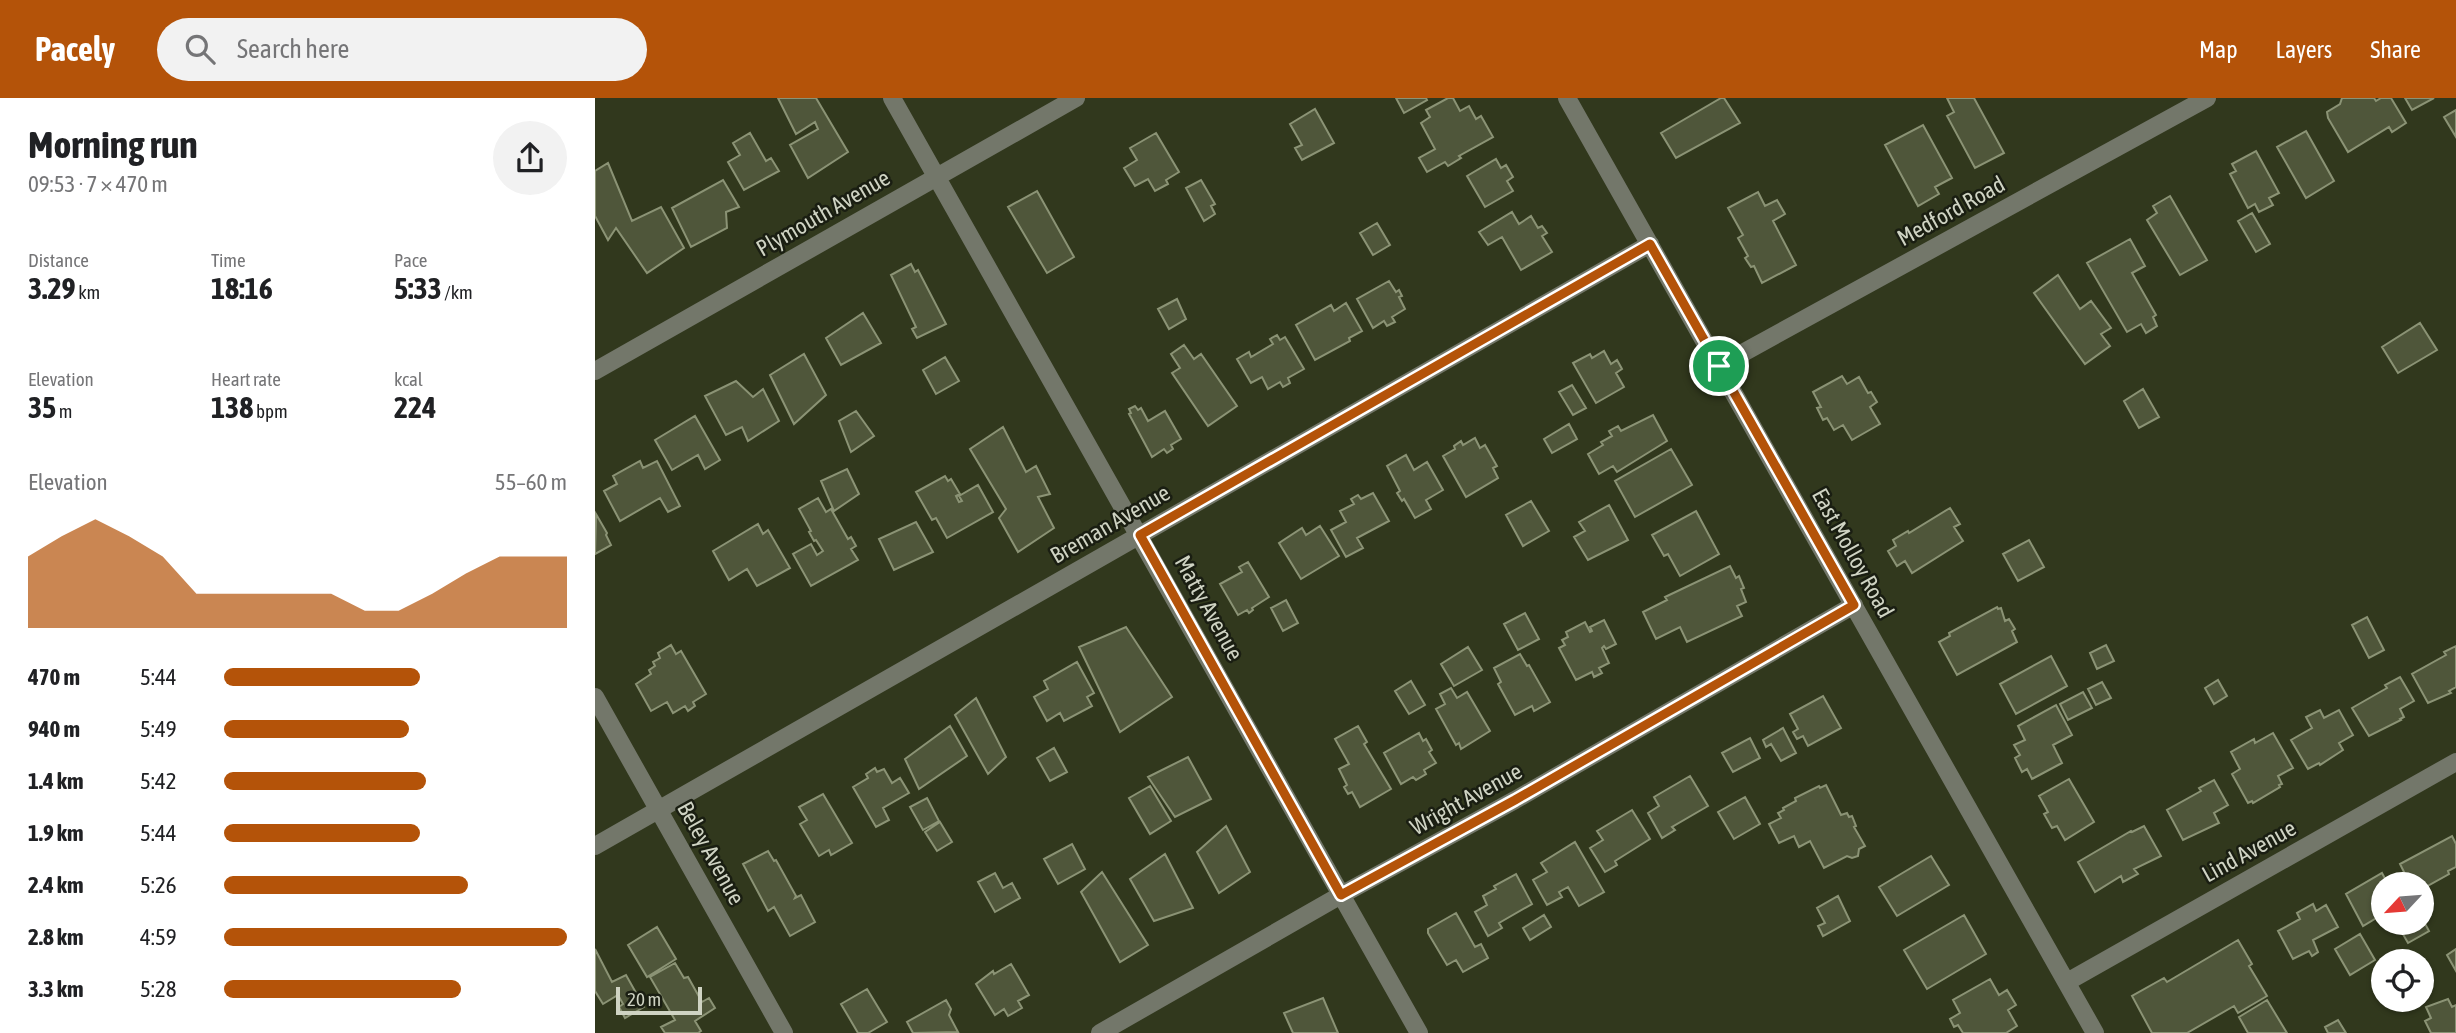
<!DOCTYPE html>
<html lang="en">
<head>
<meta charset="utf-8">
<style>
	:root { --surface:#fff; --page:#f2f2f2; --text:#202124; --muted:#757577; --accent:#b45309 }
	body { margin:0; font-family:"Asap Condensed",sans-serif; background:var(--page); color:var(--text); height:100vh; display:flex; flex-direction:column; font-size:26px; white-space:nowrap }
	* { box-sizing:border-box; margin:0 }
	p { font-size:23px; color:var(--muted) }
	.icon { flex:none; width:38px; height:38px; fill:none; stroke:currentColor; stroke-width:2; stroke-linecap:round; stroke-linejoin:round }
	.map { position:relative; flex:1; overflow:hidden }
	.panel { display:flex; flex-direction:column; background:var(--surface); width:595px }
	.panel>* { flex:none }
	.needle { width:46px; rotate:244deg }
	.fabs { position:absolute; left:1776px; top:774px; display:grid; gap:14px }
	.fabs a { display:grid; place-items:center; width:63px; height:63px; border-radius:50%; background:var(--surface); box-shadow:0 2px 5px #0004; font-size:35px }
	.scale { position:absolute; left:21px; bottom:18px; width:86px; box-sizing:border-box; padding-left:7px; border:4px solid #cfd3c3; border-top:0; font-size:19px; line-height:24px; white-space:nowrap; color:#cfd3c3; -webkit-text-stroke:5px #1a1e12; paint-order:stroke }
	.pin { position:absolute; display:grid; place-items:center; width:60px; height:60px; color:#fff; margin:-30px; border:4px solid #fff; border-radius:50%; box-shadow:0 2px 7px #0007 }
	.round { display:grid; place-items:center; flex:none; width:74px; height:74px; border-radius:37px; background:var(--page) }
	.head { display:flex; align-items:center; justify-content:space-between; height:119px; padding:0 28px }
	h1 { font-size:38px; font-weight:700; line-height:52px }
	.figures { display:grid; grid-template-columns:repeat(3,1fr); gap:10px; height:119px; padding:7px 28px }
	.figures div { display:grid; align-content:center }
	.figures b { font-size:30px; font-weight:700 }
	.figures small { font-size:19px; font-weight:400 }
	.figures p { font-size:19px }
	.chart { height:196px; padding:14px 28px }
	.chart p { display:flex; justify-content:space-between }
	.chart svg { width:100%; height:126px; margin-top:7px; fill:var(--accent); opacity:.7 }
	ul { padding:0 28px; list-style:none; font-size:23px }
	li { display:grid; grid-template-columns:112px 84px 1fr; align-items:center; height:52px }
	li i { height:18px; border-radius:9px; background:var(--accent) }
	header { display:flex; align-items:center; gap:42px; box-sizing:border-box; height:98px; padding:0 35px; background:var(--accent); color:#fff }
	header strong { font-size:33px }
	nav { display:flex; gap:38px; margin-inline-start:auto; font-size:24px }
	.search { width:490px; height:63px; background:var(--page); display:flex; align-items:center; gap:18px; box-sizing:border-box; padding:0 24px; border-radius:38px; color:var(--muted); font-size:26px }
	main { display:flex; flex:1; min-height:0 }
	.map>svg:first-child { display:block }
</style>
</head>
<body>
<header>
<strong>Pacely</strong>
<div class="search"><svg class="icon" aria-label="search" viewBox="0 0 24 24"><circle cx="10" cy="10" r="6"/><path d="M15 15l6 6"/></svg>Search here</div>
<nav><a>Map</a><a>Layers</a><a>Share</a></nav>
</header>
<main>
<section class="panel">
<div class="head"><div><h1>Morning run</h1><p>09:53 · 7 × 470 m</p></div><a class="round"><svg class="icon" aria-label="share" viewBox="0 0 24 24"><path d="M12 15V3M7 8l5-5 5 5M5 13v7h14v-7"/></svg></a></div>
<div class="figures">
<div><p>Distance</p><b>3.29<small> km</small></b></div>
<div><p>Time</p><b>18:16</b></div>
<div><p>Pace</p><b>5:33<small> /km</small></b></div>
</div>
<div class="figures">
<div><p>Elevation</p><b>35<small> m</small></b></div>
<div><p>Heart rate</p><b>138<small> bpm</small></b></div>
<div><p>kcal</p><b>224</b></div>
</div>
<div class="chart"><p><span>Elevation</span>55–60 m</p>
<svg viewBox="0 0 160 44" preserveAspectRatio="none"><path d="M0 44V19L10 12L20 6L30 12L40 19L50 32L60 32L70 32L80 32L90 32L100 38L110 38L120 32L130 25L140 19L150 19L160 19V44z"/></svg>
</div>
<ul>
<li><b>470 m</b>5:44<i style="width:57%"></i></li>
<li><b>940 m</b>5:49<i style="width:54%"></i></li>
<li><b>1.4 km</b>5:42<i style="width:59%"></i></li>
<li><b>1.9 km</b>5:44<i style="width:57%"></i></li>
<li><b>2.4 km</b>5:26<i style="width:71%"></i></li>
<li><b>2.8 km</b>4:59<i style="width:100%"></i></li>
<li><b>3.3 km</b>5:28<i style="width:69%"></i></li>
</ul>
</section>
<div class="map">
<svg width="1861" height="935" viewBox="0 0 1861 935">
	<rect width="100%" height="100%" fill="#31381d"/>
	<path fill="#4f563a" stroke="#8b9375" stroke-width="2" d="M183,0H221L253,54L213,80L195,47L223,31L220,24L201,36Z
		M801,0H831L832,2L809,15Z
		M853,0H858L865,13L874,8L881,21L886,18L898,39L864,58L866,60L853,68L850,64L832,74L824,60L840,51L826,25L835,19L831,12Z
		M1126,0H1129L1145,25L1081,60L1066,35Z
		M1352,0H1379L1409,55L1380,70L1352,18L1359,14Z
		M1747,0H1779L1781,3L1786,0H1796L1811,25L1797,34L1794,29L1753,54L1733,20L1732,14L1745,6Z
		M1810,0H1839L1817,12Z
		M720,11L739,45L707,62L700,50L707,47L695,26Z
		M1861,12V39L1849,19Z
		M1328,27L1357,80L1340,89L1344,96L1323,108L1290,47Z
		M1711,33L1739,83L1711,100L1682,49Z
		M155,35L171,63L176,60L184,73L149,92L133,64L145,57L138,45Z
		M561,35L584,74L571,82L573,86L560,93L553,81L540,88L529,70L542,62L535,50Z
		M1661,53L1684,95L1674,100L1678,107L1664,114L1660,106L1653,110L1635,76L1641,73L1637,66Z
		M901,61L906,70L911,67L918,79L912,83L918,93L890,109L872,78Z
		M13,65L37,123L66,109L89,150L52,175L21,130L13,142L0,118V73Z
		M128,82L144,109L131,114L132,130L96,149L77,110Z
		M606,82L620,106L616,108L620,116L609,123L591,90Z
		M442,93L479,159L452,175L413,109Z
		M1163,94L1170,108L1182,102L1190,116L1178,123L1201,167L1167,185L1159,168L1156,169L1150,160L1153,158L1143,140L1148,137L1133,110Z
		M1575,98L1612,162L1585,177L1552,122L1562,115L1558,108Z
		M917,114L924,126L936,118L943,130L947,128L952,135L947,138L957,154L926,172L907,139L893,147L884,134Z
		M1657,115L1675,146L1661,154L1643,123Z
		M782,125L795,147L778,157L765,135Z
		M1535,141L1550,168L1537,175L1561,217L1558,219L1562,228L1551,235L1546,226L1532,234L1492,165Z
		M316,166L320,174L323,172L351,226L322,240L317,231L321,229L296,177Z
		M1463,177L1485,211L1496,203L1516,230L1506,236L1515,248L1490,266L1439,195Z
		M794,183L801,194L804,192L807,198L804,199L810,211L797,219L800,224L792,228L789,223L778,230L762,201Z
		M582,201L591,221L574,231L563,211Z
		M751,205L767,233L754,240L755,243L720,262L701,227L736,207L739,213Z
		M268,215L286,245L246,267L231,240Z
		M1825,225L1842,252L1803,275L1787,249Z
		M682,237L685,242L690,239L709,271L693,280L695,285L688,289L685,284L673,291L667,279L656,285L642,261L654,254L656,259L678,246L675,241Z
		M589,247L599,261L606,256L642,308L613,328L577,275L585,270L576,256Z
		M1009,253L1016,266L1022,262L1027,271L1021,275L1029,289L1001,305L978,265L995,256L997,260Z
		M209,256L231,297L199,326L175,277Z
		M350,259L364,283L341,296L328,272Z
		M1247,278L1252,286L1264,279L1273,295L1276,294L1282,304L1275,309L1285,326L1257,342L1248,327L1239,332L1232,320L1228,322L1222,310L1226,309L1218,294Z
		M141,283L158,299L168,291L184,323L153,343L147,329L131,337L110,298Z
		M977,287L991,310L978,317L964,294Z
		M1548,291L1564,319L1544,330L1529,303Z
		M540,308L543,312L546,310L553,323L570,313L586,341L576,347L578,351L572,355L569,351L557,359L534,316L536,315L534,311Z
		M261,313L279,338L256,354L244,323Z
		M1058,317L1072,343L1022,374L1018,368L1004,376L993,356L1008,347L1006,344L1017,338L1014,333L1023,328L1026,333Z
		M100,318L125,362L110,371L103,357L77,372L60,342Z
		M974,326L982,341L957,355L949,341Z
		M408,329L431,374L441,368L455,396L443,399L459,430L423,454L404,420L411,411L375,351Z
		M880,340L885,350L890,347L902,368L898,370L903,380L871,399L848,358L860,351L859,348L866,343L868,347Z
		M1076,351L1097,387L1040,419L1020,383Z
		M811,357L819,372L832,364L848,392L831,402L836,411L820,420L809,401L807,403L802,395L805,393L792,368Z
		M45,363L48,370L62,363L85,408L73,414L65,400L25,423L9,393L22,386L18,378Z
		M252,371L264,396L239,413L226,383Z
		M350,378L353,383L356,381L365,396L361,398L364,404L367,403L364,398L383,387L398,414L352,440L341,420L337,422L321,394Z
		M778,395L794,423L762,440L768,450L751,459L736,432L751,424L745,413L759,406L756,401L763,397L766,401Z
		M223,400L231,414L236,411L253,441L256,439L261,448L256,451L263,462L216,488L198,456L216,446L222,457L228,453L221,442L219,443L214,434L216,433L204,411Z
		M936,403L954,433L928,448L911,417Z
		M1014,407L1033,442L993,462L979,439L990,433L984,424Z
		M1355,410L1365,426L1359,429L1368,443L1317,475L1310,463L1302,468L1293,453L1301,448L1298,442L1313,433L1314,435Z
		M1101,413L1124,456L1085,478L1073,456L1069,458L1057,437Z
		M1,416L12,435L11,437L16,447L0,456Z
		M321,424L338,454L299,472L284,441Z
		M163,426L168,436L173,432L195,470L162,488L152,471L134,482L118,453Z
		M725,428L744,458L706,481L684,445L707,430L711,437Z
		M1434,442L1449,469L1423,483L1408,456Z
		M653,464L674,499L657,510L658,512L654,515L652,512L643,517L625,486L647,474L644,469Z
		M1135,468L1141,480L1144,478L1149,490L1146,491L1151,504L1142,508L1147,518L1092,544L1085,529L1061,541L1048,514L1072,502L1070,499Z
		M691,502L703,525L688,533L676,510Z
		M1402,509L1403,511L1406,510L1410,523L1414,521L1420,531L1417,533L1422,544L1362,577L1344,544L1355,538L1354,535Z
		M930,515L944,541L923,552L909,526Z
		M1772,519L1789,552L1774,560L1757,527Z
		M1009,522L1021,546L1011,551L1009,548L1007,550L1014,565L1004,570L1007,575L999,579L997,574L981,582L964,550L970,547L967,542L973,539L971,534L990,524L995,534L997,533L995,529Z
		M531,529L577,599L525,634L484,549Z
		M76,547L81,556L86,553L111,596L98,604L100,608L93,613L90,608L78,615L72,604L56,613L41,586L56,576L54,572L60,568L58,564L65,560L63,555Z
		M1511,547L1519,563L1502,571L1495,555Z
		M1861,548V589L1854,593L1856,595L1833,605L1817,576L1851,557L1849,554Z
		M873,549L887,572L859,588L846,566Z
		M925,556L932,568L934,567L955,604L939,613L937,608L920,617L903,586L906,584L899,570Z
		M1456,558L1472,588L1421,616L1405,586Z
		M482,564L499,595L492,599L497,608L469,623L465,615L452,623L439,599L453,591L449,583Z
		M1805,579L1819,603L1805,611L1809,619L1805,621L1806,622L1774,638L1757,610L1792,590L1790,587Z
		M1623,582L1632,598L1619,606L1610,590Z
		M816,583L830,607L814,616L800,593Z
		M1507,584L1516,600L1501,607L1493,591Z
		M856,590L862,600L872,594L895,633L866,651L864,645L861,647L841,611L850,606L845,596Z
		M1488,594L1497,610L1473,622L1465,606Z
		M1228,598L1246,630L1213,648L1208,638L1202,641L1198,634L1203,631L1195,616Z
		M381,600L411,659L393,676L360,617Z
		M1461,607L1477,637L1458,647L1467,665L1437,681L1432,671L1427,674L1420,660L1425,657L1419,647L1430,642L1423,628Z
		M1725,612L1729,620L1744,612L1758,637L1744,645L1748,652L1725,667L1724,665L1713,671L1696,642L1717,630L1711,619Z
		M355,628L372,658L324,691L310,661Z
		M763,628L772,644L769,646L796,691L765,709L757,694L753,696L749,689L752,687L744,671L754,666L740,641Z
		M1188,630L1201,655L1186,663L1176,646L1171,649L1168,642Z
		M824,635L828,643L831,641L837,652L834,654L841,665L829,672L831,676L821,682L818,679L806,686L789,655Z
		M1678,635L1698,670L1683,678L1687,686L1684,687L1685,689L1658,705L1657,703L1653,705L1637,676L1645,671L1636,654L1659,641L1660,645Z
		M1155,640L1165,660L1138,674L1127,655Z
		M459,650L472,674L455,683L442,660Z
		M593,659L616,701L580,719L553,679Z
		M280,670L282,674L289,671L297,685L305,680L314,695L288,710L294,722L281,729L258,689L273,680L271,676Z
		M1095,678L1113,708L1077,729L1080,732L1067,740L1053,715L1064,708L1059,699Z
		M1474,681L1499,724L1470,742L1462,728L1457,730L1449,716L1453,714L1444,698Z
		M1619,682L1633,707L1619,715L1624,725L1588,742L1572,712L1606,693L1604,690Z
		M1231,687L1246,717L1252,715L1254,719L1257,718L1261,728L1259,729L1270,748L1264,751L1263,758L1257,760L1252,758L1229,770L1215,743L1204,749L1199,738L1184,745L1174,726L1186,720L1183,715L1189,712L1188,710L1201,703L1200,700L1224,688L1225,690Z
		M555,688L576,723L555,736L534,700Z
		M228,696L257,745L236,757L234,752L224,758L205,726L212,722L204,709Z
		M1150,699L1165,726L1139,741L1123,714Z
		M332,700L344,723L328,732L315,709Z
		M1037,712L1055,741L1020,763L1022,767L1010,774L995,750L1008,742L1002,733Z
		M345,724L357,744L342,753L330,734Z
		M631,728L655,774L624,795L602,754Z
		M1549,728L1566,758L1539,771L1543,776L1528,784L1526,778L1500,794L1483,764L1536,733L1537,734Z
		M1857,738L1861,746V769L1853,773L1854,776L1827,791V786H1815L1805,766Z
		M980,744L1009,794L984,808L973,789L964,794L967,799L952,807L938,782L952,774L946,765Z
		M477,746L490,771L463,786L449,761Z
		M173,753L179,763L181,762L201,798L200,800L206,797L220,824L195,838L179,809L173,813L148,766Z
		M570,756L598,810L559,823L535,781Z
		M1336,758L1354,787L1302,818L1284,789Z
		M507,774L553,847L525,864L486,794Z
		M400,775L408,790L417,785L425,800L400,814L383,784Z
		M1787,775L1793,786H1788V816L1768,828L1751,796Z
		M921,776L937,806L904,825L907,830L893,838L880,814L892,807L888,798L901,791L899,788Z
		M1243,798L1255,823L1228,838L1223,828L1230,825L1222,810Z
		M1718,806L1721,813L1731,807L1743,829L1718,842L1723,854L1717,858L1714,853L1698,861L1683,833L1705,821L1702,815Z
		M861,815L880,849L886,846L893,860L868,874L861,862L852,867L833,835V831Z
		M949,817L956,829L935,842L928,830Z
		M1369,817L1391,856L1332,891L1309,852Z
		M1827,820L1834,833L1813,845L1801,824H1827Z
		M62,829L81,861L52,879L33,847Z
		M1765,836L1780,862L1755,877L1740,851Z
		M1643,842L1657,866L1654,868L1672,898L1643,915L1639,908L1592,935H1557L1537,898L1569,880L1572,884Z
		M0,851L17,884L31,877L49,909L30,920L24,909L28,906L23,897L8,906L0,893Z
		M1861,851V873L1852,857Z
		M1814,853L1819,863H1795Z
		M80,865L89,880L93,879L107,904L114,900L120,910L100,923L106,933L103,935H70L66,929L80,922L55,879Z
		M416,866L434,897L423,903L427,910L413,918L409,911L400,917L381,886L398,873L399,876Z
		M1395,881L1404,897L1412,892L1421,907L1413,912L1422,928L1411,935H1368L1363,927L1359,929L1355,921L1365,915L1358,902Z
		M272,891L292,924L273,935H263L246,906Z
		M728,900L743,935H698L689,915Z
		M1853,901L1857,909L1861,907V935H1836L1830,923L1836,920L1831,909Z
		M351,902L356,911L354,917L363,934L318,935L312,924Z
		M1672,902L1692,935H1653L1644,919Z
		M1743,922L1751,935H1733L1730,929Z"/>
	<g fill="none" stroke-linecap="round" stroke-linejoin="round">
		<path stroke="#73776a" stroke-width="18" d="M297,0L824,935
			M972,0L1500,935
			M1124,268L1612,0
			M0,273L481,0
			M0,599L189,935
			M0,748L1055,146
			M1472,884L1861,664
			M505,935L746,797L920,702L1259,507"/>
	</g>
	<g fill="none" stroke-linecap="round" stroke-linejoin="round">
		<defs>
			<path id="route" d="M1055,146L1259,507L920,702L746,797L545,437Z"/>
		</defs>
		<use href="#route" stroke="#fff" stroke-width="14"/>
		<use href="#route" stroke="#b45309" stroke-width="9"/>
	</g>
	<g text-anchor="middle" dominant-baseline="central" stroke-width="5" stroke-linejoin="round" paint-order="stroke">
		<g font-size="23" fill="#cfd3c3" stroke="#1a1e12">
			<text transform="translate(1356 113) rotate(-29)">Medford Road</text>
			<text transform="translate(228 115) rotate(-30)">Plymouth Avenue</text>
			<text transform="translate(515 426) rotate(-30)">Breman Avenue</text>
			<text transform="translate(1258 455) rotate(61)">East Molloy Road</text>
			<text transform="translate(614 510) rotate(61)">Matty Avenue</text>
			<text transform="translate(871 701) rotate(-29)">Wright Avenue</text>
			<text transform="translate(1654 753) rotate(-29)">Lind Avenue</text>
			<text transform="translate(116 755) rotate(61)">Beley Avenue</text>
		</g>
	</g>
</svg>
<div class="fabs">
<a><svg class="needle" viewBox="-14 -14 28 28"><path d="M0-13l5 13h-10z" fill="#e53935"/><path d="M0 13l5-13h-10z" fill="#757577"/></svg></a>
<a><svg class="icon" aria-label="locate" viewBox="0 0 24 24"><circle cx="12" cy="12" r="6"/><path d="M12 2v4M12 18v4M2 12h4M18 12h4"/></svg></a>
</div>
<div class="scale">20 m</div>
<div class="pin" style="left:1124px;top:268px;background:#1e9e55"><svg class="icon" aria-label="arrive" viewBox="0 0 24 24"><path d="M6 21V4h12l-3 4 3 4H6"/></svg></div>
</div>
</main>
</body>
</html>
